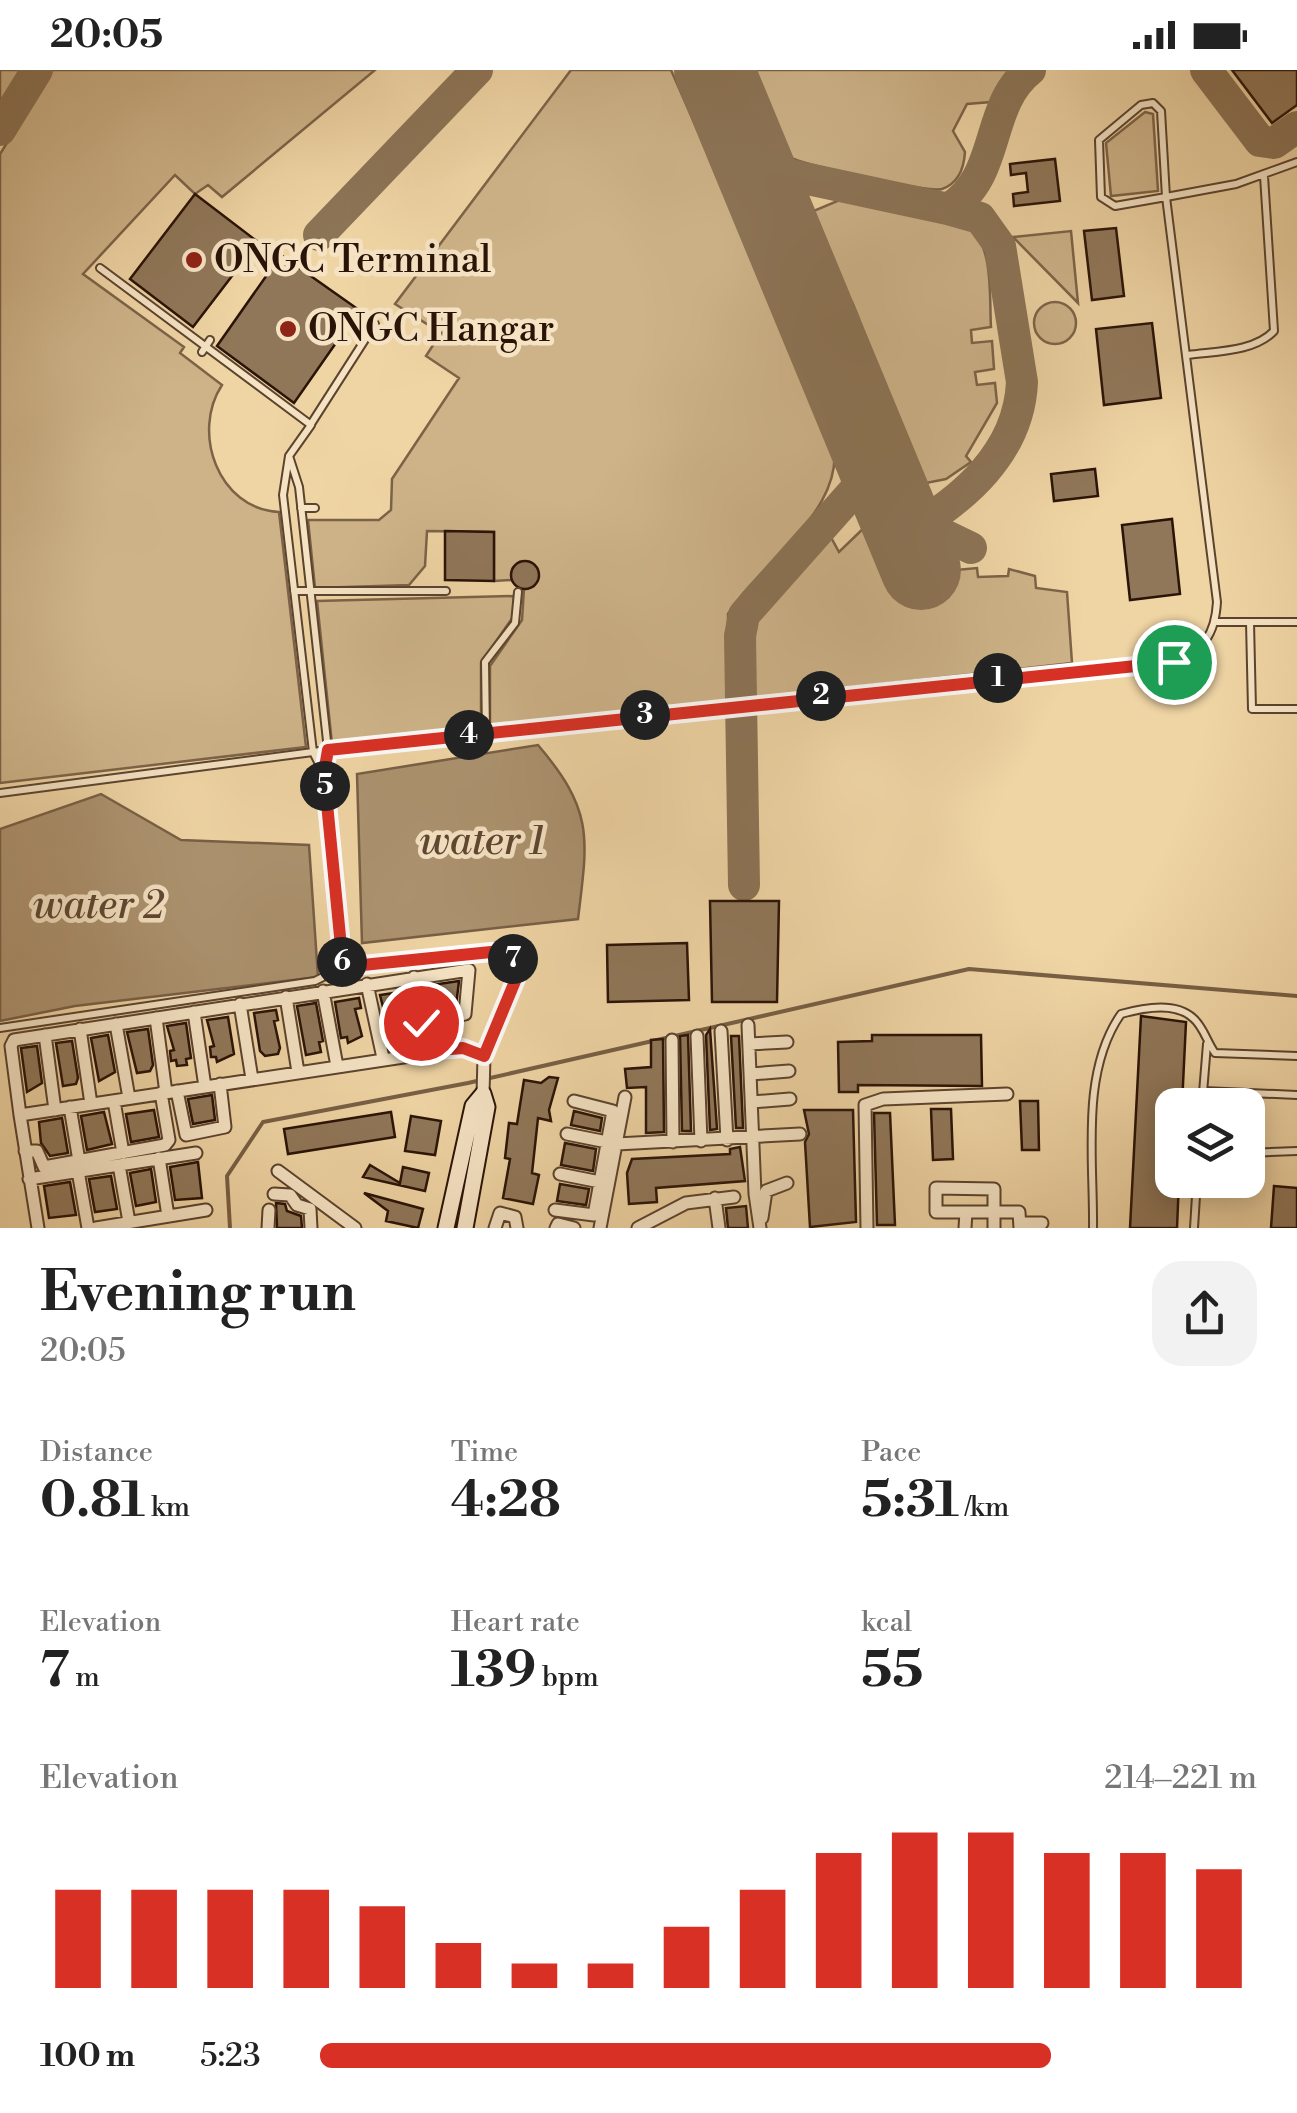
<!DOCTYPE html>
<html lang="en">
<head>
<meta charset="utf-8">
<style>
	:root { --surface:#fff; --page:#f2f2f2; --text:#222; --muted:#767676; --accent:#d93025 }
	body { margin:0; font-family:"Libre Bodoni",serif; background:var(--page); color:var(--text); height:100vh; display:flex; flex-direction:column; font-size:38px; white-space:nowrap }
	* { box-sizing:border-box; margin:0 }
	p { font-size:32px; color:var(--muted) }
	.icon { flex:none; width:55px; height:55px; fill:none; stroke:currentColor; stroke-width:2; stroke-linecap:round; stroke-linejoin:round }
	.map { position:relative; height:1158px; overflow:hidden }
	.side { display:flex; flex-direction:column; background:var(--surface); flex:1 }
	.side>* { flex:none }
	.buttons { position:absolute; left:1155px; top:1018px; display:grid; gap:20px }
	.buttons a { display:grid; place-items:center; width:110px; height:110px; border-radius:20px; background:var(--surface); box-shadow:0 5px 25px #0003; font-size:50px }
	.pin { position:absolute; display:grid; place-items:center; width:85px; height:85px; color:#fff; margin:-42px; border:5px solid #fff; border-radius:50%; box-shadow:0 2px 10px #0007 }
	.km { position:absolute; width:50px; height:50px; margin:-25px; border-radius:50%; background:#222; color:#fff; font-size:28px; line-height:50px; text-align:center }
	.round { display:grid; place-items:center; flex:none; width:105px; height:105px; border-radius:30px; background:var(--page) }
	.overview { display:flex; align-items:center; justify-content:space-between; height:170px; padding:0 40px }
	h1 { font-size:55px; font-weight:700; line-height:75px }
	.metrics { display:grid; grid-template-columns:repeat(3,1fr); gap:15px; height:170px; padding:10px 40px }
	.metrics div { display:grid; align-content:center }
	.metrics b { font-size:50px; font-weight:700 }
	.metrics small { font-size:28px; font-weight:400 }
	.metrics p { font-size:28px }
	.chart { height:280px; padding:20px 40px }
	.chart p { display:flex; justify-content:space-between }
	.chart svg { width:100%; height:180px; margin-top:10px; stroke:var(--accent); stroke-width:6 }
	ul { padding:0 40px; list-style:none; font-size:32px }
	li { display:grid; grid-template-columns:160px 120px 1fr; align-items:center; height:75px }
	li i { height:25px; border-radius:12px; background:var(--accent) }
	.status { display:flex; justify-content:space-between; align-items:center; height:70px; padding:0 50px; background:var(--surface); direction:ltr }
	.status svg { height:28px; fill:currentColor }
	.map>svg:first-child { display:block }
</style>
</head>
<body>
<div class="status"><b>20:05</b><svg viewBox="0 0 49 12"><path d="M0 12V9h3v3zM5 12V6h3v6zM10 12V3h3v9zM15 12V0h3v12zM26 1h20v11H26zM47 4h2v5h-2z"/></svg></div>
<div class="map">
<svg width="1297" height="1158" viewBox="0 0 1297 1158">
	<rect width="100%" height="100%" fill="#efd4a4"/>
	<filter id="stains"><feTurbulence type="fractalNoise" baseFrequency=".002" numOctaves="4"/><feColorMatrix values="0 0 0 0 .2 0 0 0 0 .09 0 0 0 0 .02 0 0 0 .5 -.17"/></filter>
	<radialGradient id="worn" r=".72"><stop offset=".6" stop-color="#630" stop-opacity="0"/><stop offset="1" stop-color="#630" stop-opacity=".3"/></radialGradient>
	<path fill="#ceb389" stroke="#7c6348" stroke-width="2.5" d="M0,0H23L0,38Z
		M52,0H375L222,127L208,115L195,124L175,105L83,204L184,277L180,283L222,315C191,362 218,439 279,442L306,677L0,713V84Z
		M571,0H671L829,358C859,433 762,489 728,544V631L490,658V596L522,550L524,519L534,516L539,507L535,496L520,492L513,498L512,510L494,511V462L427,461L425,496L409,515L315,518L308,450H379L391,440L392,409L459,308L426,286L441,263L395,234Z
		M741,0H1010L991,32L967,34L953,61L965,82C964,98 959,113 942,119C929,123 804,95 790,87C762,70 752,28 741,0Z
		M1145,42L1153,44L1158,121L1111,126L1106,73Z
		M842,129L965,156C995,169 989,230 991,257L971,260L972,273L992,271L994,299L975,302L977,315L995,313L997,333L966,386L971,392L946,409L921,414L911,408L854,259L859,249L852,232L839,226L809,158L811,142Z
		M1071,161L1078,233L1013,167Z
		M1034 253a21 21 0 1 1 42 0a21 21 0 1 1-42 0Z
		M870,452L899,520L945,501L977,498L978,507L1008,506L1009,499L1035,506L1036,518L1067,522L1072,593L745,629L747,555L759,531L827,460L839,482Z
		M514,526L513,547L481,593V659L332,674L317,531Z"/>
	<path fill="#ac926f" stroke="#785f45" stroke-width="2.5" d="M538,675C594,741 588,767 578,849L362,873L357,704Z
		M101,724L181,770L309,775L318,907L75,936L0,951V759Z"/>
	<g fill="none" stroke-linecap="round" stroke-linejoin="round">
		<path stroke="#785f45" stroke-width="4" d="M230,1158L227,1106L263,1052L468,1013L969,899L1297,926"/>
		<path stroke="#8c7456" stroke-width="32" d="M1206,0L1260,71L1274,73L1297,57
			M0,60L37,0
			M748,82L771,101L948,139C1002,107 984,36 1030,0
			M776,150L782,128L797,107
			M319,165L477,0
			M906,463C963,430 1019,383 1022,312L1000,176L980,148L948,139
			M906,463L944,465L971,478
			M744,815L740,566L744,545L877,395"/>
		<path stroke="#8c7456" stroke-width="80" d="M714,0L921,500"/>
	</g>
	<path fill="#907759" stroke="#2a1307" stroke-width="2.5" d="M1232,0H1297V35L1272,53Z
		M1055,89L1060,131L1014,136L1013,124L1028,122L1026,103L1011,105L1010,94Z
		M195,124L258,172L193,257L130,209Z
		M1116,158L1124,226L1092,230L1084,161Z
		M281,185L359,240L294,333L217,276Z
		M1152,253L1161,328L1104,335L1096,259Z
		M1095,399L1098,426L1054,431L1051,404Z
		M1172,449L1180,524L1130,530L1122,455Z
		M445,461L494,462V511L445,510Z
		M511 505a14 14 0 1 1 28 0a14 14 0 1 1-28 0Z
		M710,831H779L777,932H712Z
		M687,873L689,930L608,932L607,875Z
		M459,911L456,936L429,942L425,916Z
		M401,922L407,960L391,968L380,925Z
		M359,928L361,938L355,939L362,966L348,973L347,967L341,968L335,932Z
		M316,933L323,971L319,972L321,982L306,985L297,936Z
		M276,940L278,950L274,951L280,978L278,984L265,986L260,981L254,943Z
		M1141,946L1186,952L1182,1035H1172V1110H1179L1177,1158H1130Z
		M228,947L234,984L217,992L216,987H211L210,977L214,976L207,950Z
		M186,953L191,988L186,989L187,995L177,996L176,990L171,991L170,981L174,980L167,956Z
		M148,959L153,995L150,1001L137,1003L127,962Z
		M710,959L717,1059L710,1060L706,965Z
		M108,965L115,1002L99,1011L91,968Z
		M688,965L691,1061H682L680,966Z
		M872,965H981L982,1016L858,1015V1022H839L838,972L872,971Z
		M731,966H739L743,1058H736Z
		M663,969L664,1062L646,1063V1017L627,1018L625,999L651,997V970Z
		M72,971L78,1008L76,1014L63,1016L56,973Z
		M37,976L42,1013L27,1022L21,978Z
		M549,1007L558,1008L549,1040L551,1051L538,1048L532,1103L539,1105L533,1134L503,1128L510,1089L505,1088L509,1053L517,1054L524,1010L541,1013Z
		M212,1025L215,1050L193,1054L188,1029Z
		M1020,1031H1038L1039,1080H1022Z
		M931,1039H951L953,1089L933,1090Z
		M154,1040L159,1067L131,1072L126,1044Z
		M804,1040H853L856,1152L810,1157L805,1072L809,1064Z
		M574,1041L602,1048L600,1061L571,1055Z
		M104,1042L112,1074L87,1080L81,1046Z
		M391,1042L395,1067L288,1084L284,1059Z
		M874,1043H890L895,1155H877Z
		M411,1046L441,1051L435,1085L405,1081Z
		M62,1048L68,1083L50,1086L41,1073L39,1052Z
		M565,1073L596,1079L593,1101L561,1095Z
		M740,1077L745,1111L656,1118L657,1132L629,1134L627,1103L632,1089L730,1084V1079Z
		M198,1092L202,1128L175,1130L170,1097Z
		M370,1095L400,1113L403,1097L429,1103L425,1121L363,1107Z
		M151,1099L156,1132L136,1136L130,1103Z
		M111,1106L117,1139L95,1142L89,1109Z
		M70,1112L76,1145L49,1148L44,1116Z
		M560,1114L589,1119L586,1135L557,1131Z
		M1274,1116L1297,1118V1158H1271Z
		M364,1123L423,1139L418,1158L386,1151L388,1141Z
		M276,1133L285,1134L287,1141L301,1146L302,1158H277Z
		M746,1136L748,1158H728L726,1138Z"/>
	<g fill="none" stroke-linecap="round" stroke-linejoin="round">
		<defs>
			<path id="lane" d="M1153,33L1161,41L1166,127L1115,136L1101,127L1099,70L1141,35Z
				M100,198L311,355L289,386L283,425L313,682L323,702
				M202,282L210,270
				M1188,285C1216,281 1254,282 1274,261L1264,106
				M311,354L375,254
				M289,386L299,417L328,680L323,703L343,897L507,884L517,894L518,904L484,986
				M301,438H315
				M294,521H446
				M1216,552H1250
				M1297,552H1250L1252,639H1297
				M486,663L485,592L515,553L518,522
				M0,723L328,680L1174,592C1204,579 1215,565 1217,532L1166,127L1236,114L1297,92
				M0,958L315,911L343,897
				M1203,1021L1297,1025
				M1202,1035L1207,974
				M1248,1083L1297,1081
				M1093,1158C1094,1089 1080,1003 1121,944C1142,938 1175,931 1193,948C1203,956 1207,972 1215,983L1297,986
				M1194,1158L1197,1110"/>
			<path id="street" d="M414,907L425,981
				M367,914L383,988
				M323,921L337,996
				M286,927L298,1002
				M240,934L252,1009
				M194,942L205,1017
				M156,948L166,1023
				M116,954L129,1028
				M748,955L755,1124L760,1158
				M80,959L91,1034
				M721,961L727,1070
				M45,965L55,1040
				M697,966L701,1071
				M672,970L673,1072
				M749,974L787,972
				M751,1004L789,1001
				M177,1021L186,1065L225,1057L220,1014
				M114,1031L123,1083
				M752,1032L790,1029
				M70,1037L79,1091
				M20,1045L11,976L14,970L469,900L465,944L421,953
				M567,1064L617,1074L800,1064
				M25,1081H37L44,1097L165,1075L169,1070L161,1023
				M159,1088L168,1146
				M119,1095L129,1152
				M78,1101L88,1158
				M278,1101L355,1158
				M560,1104L605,1113
				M29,1109L196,1083
				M936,1118L994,1119V1142H936Z
				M274,1124L290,1125L297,1135L310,1139L311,1158
				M715,1128L719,1158
				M555,1140L594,1145L613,1041L574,1031
				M762,1148L766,1121L787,1113
				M1020,1153H1042
				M38,1158L20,1045L463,978L484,987L483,1024
				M96,1158L206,1140
				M268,1158L269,1140
				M495,1158L500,1143L515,1147L517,1158
				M556,1158L558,1154L574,1158
				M600,1158L625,1027
				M638,1158L686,1133L734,1127
				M867,1158L865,1035L883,1029L1007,1024
				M965,1158L966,1142
				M994,1158V1142H1019L1020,1158"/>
			<path id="secondary" d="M446,1158L473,1036L483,1024
				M465,1158L487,1037L483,1024"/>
		</defs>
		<use href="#lane" stroke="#5b432e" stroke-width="10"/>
		<use href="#street" stroke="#5b432e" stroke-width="15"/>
		<use href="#secondary" stroke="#2a1307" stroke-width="19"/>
		<use href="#lane" stroke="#f5e3c4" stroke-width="6"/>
		<use href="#street" stroke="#f5e3c4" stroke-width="11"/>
		<use href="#secondary" stroke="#f5e3c4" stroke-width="15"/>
	</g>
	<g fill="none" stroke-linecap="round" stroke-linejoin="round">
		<defs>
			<path id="route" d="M421,953L425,981L463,978L484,986L518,904L517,894L507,884L491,882L343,897L324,703L328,680L1174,592"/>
		</defs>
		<use href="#route" stroke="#fff" stroke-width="20"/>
		<use href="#route" stroke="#d93025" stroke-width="12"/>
	</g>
	<g fill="#8f2418" stroke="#f5e3c4" stroke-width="4">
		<circle cx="194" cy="190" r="10"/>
		<circle cx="288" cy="259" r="10"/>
	</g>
	<g text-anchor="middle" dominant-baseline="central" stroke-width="9" stroke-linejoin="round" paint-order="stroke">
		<g font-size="38" fill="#2a1307" stroke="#f5e3c4" text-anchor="start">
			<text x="214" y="190">ONGC Terminal</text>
			<text x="308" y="259">ONGC Hangar</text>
		</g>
		<g font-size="40" font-style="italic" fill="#5e4631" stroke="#f5e3c4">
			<text x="481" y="772">water 1</text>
			<text x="98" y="836">water 2</text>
		</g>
	</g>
	<rect width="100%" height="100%" filter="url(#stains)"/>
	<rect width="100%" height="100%" fill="url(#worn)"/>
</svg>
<div class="buttons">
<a><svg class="icon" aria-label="layers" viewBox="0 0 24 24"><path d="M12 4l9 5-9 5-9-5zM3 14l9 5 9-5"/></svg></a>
</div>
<div class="pin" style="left:1174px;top:592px;background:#1e9e55"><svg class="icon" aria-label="arrive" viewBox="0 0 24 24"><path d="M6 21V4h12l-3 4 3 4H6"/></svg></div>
<div class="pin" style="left:421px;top:953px;background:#d93025"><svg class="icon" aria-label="check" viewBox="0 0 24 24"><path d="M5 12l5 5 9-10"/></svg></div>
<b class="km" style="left:998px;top:608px">1</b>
<b class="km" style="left:821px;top:626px">2</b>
<b class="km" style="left:645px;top:645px">3</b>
<b class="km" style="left:469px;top:665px">4</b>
<b class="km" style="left:325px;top:716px">5</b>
<b class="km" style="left:342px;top:892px">6</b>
<b class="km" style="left:513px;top:889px">7</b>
</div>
<section class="side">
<div class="overview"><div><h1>Evening run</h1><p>20:05</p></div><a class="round"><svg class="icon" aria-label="share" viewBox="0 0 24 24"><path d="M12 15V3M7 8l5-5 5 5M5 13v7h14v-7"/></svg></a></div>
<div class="metrics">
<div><p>Distance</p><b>0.81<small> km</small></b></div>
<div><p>Time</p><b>4:28</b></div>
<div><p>Pace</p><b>5:31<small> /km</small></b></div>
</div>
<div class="metrics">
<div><p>Elevation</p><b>7<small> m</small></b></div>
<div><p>Heart rate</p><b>139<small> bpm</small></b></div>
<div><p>kcal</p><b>55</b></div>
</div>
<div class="chart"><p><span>Elevation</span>214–221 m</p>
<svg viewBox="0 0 160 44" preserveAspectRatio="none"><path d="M5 44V20M15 44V20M25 44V20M35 44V20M45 44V24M55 44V33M65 44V38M75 44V38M85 44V29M95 44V20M105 44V11M115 44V6M125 44V6M135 44V11M145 44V11M155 44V15"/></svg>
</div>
<ul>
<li><b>100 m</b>5:23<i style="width:78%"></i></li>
</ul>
</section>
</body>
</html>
